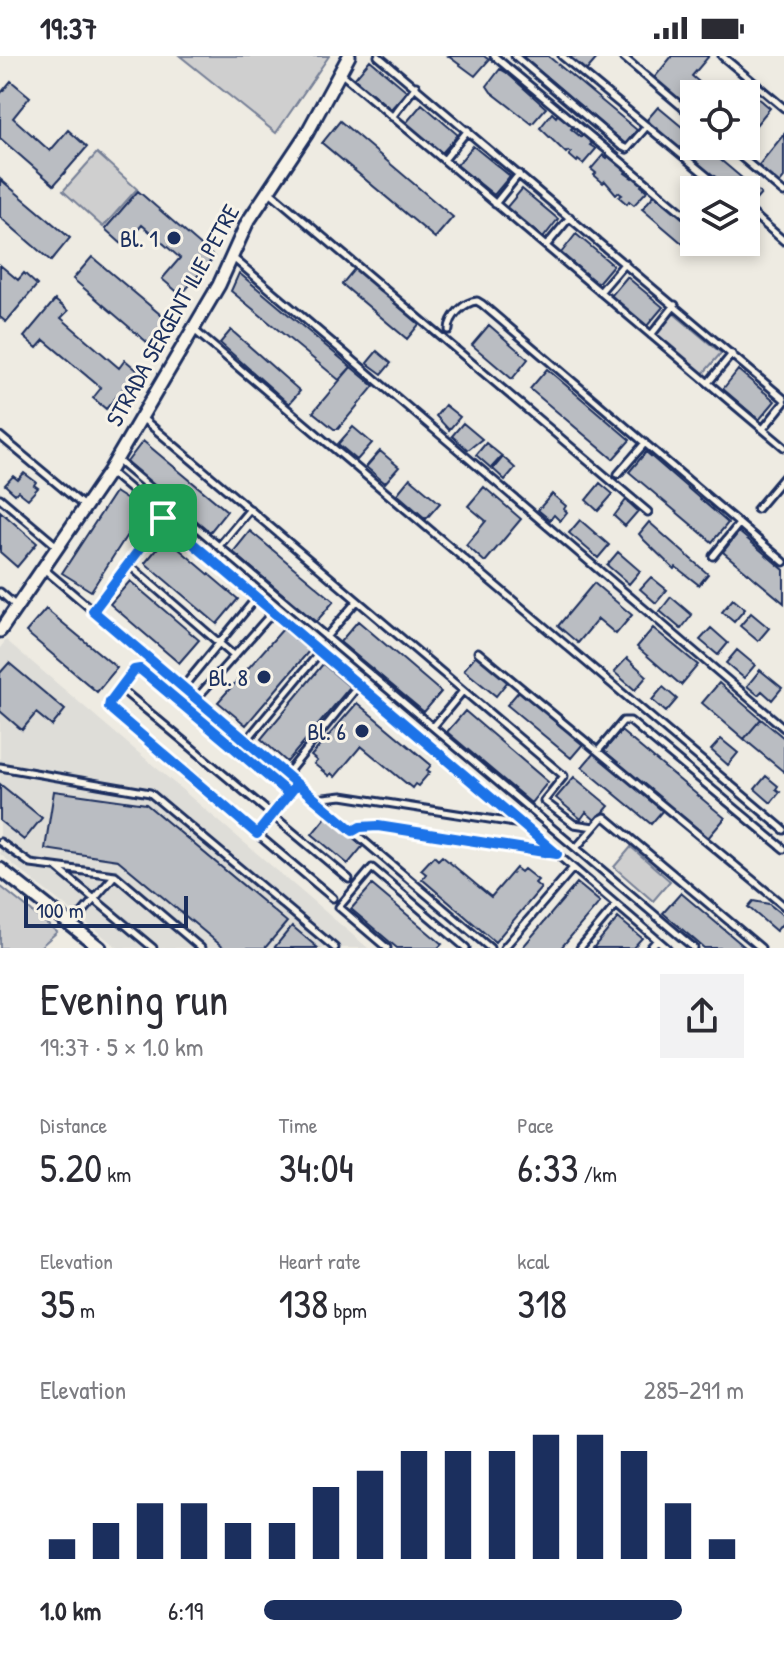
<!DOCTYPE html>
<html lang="en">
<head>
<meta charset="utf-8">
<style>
	:root { --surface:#fff; --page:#f2f2f3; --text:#2b2b33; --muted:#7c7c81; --accent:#1b2f5e }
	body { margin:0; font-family:"Patrick Hand",sans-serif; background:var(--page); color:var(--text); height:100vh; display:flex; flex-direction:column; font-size:30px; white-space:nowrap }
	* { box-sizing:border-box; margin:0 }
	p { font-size:26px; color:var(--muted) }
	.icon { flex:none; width:44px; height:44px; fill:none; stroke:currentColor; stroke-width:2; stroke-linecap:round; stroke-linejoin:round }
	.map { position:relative; height:892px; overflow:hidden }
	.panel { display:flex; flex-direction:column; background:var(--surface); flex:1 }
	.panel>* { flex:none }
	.fabs { position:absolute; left:680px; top:24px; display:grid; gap:16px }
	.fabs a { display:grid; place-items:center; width:80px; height:80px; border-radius:0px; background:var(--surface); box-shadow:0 4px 12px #0003; font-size:40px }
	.scale { position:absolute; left:24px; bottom:20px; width:164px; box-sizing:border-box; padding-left:8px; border:4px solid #1b2f5e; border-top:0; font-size:22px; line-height:28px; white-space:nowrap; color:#1b2f5e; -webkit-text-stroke:6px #f7f3e8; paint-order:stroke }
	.pin { position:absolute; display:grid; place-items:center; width:68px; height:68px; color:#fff; margin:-34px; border-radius:16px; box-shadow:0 4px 12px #0006 }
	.round { display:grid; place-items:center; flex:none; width:84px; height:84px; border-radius:0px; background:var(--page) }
	.summary { display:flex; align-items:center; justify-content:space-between; height:136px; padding:0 40px }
	h1 { font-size:44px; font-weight:600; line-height:60px }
	.stats { display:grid; grid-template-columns:repeat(3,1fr); gap:12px; height:136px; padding:8px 40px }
	.stats div { display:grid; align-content:center }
	.stats b { font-size:40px; font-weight:600 }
	.stats small { font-size:22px; font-weight:400 }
	.stats p { font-size:22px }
	.chart { height:224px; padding:16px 40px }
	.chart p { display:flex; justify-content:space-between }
	.chart svg { width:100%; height:144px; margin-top:8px; stroke:var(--accent); stroke-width:6 }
	ul { padding:0 40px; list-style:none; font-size:26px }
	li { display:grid; grid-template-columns:128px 96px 1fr; align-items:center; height:60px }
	li i { height:20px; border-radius:10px; background:var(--accent) }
	.status { display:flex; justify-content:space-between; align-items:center; height:56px; padding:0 40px; background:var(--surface); direction:ltr }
	.status svg { height:22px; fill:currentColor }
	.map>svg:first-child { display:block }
</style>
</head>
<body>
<div class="status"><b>19:37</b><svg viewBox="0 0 49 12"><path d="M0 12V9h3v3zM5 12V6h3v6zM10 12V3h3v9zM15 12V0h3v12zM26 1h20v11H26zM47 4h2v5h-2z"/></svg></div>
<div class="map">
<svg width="784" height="892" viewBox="0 0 784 892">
	<rect width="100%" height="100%" fill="#eeebe2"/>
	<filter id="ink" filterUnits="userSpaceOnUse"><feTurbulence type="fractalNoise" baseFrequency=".0125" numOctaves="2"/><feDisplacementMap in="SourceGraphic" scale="16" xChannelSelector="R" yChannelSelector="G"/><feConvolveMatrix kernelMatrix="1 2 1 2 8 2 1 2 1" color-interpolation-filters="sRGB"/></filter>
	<g filter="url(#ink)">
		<path fill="#deddd8" d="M6,584L368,892H118L0,798V592Z"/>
		<path fill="#cfcfcf" stroke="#757f96" stroke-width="2" d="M180,0H329L276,77Z
			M97,97L137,133L103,171L63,135Z
			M673,257L721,297L702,319L655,279Z
			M631,791L670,825L653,845L614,811Z
			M0,830L57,876L39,892H0Z"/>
		<path fill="#babdc2" stroke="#1b2f5e" stroke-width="2" d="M448,0H484L489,4L475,20Z
			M522,0H548L637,74L625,88Z
			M568,0H597L598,1L586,15Z
			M672,0H709L692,20L713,38H694V56L654,22Z
			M370,4L407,35L391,53L354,23Z
			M500,13L507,17L546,52L532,68L491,36L487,30Z
			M11,25L30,41L13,62L50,95L68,74L87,91L54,129L0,82V38Z
			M749,34L770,52L746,81L745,38Z
			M422,48L458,79L442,97L406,67Z
			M658,51L694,81V90H704L761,138L749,152L746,150V134H728L646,65Z
			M552,57L556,61L559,57L574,70L571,73L581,81L583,78L593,86L590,89L596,93L583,108L578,104L577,106L569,99L571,97L568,95L566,97L540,72Z
			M340,65L453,161L435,182L322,87Z
			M784,78V122L779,128L758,110Z
			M473,90L510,120L494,139L457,109Z
			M603,99L607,102L609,99L627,114L625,117L632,122L634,120L643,128L641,130L647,135L634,149L629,145L627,148L619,141L622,139L618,136L616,138L605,125L603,127L594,119L596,117L591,113Z
			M0,123L70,182L51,205L0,161Z
			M522,133L558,163L543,182L506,152Z
			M138,135L214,201L181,239L162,223L180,202L142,169L124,190L105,173Z
			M655,138L694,172L695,186L689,193L642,153Z
			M576,178L613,209L597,228L561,197Z
			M92,201L174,270L155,293L73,223Z
			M0,209L18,224L24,217L37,229L6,266L0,261Z
			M356,211L421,266L407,283L342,228Z
			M239,217L351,311L339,324L231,235Z
			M627,221L663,251L647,270L611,240Z
			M55,244L68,255L61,262L119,312L125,304L138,315L106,353L93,342L101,332L44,284L37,292L24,281Z
			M489,269L528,303L512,323L472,289Z
			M231,274L300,335L289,348L220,287Z
			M377,295L391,307L382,318L367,307Z
			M351,311L374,330L338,373H334L313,356Z
			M547,313L630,384L613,403L530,333Z
			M738,314L775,345L759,364L723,333Z
			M445,349L460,361L449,374L436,360Z
			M463,367L482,383L468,394L452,380Z
			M353,371L372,387L357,404L338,388Z
			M143,385L227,455L210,476L127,406Z
			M486,387L502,400L491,412L476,399Z
			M380,395L399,411L385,427L366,411Z
			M646,396L728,467L712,486L629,416Z
			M503,401L515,412L505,424L493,413Z
			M24,417L36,426L34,429L38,432L28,443L18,435L15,438L5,429L13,420L18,424Z
			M410,422L440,447L426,463L397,438Z
			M600,427L613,438L598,455L586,444Z
			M484,431L521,463L485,506L466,489L486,465L468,450Z
			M115,436L143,454L91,535L62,517Z
			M552,438L566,450L564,453L567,456L560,465L554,459L550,464L538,454Z
			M626,444L638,455L625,470L614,460Z
			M0,455L37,487L17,511L0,496Z
			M580,464L609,489L598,502L569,477Z
			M649,466L708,518L699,529L676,511L674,513L644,484L639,478Z
			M250,475L334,545L316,566L233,496Z
			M739,476L784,514V547L723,496Z
			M166,482L238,543L217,568L145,507Z
			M618,496L640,515L629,528L607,509Z
			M651,521L667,534L656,547L640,533Z
			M130,525L199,584L179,607L110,548Z
			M594,527L632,559L616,578L598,563L578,587L558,570Z
			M671,541L692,559L681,573L660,555Z
			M733,543L745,553L734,566L722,556Z
			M46,553L117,612L97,636L26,576Z
			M751,557L769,572L758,585L740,570Z
			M358,565L441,636L424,656L340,586Z
			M653,572L698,609L681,629L637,591Z
			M711,572L728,587L718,599L700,584Z
			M283,573L309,595L246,669L218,646Z
			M737,594L755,609L744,622L726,607Z
			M476,599L508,625L496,640L464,614Z
			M627,602L647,620L635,634L614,616Z
			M9,607L65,654L52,670L36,657L22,674L0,655V617Z
			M323,608L350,631L287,706L261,683Z
			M760,614L782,632L772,644L762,635L758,639L747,630Z
			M719,627L761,663L744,683L702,647Z
			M663,631L677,643L666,656L652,644Z
			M519,635L583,688L571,702L507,649Z
			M357,647L431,709L427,714L430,716L418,730L415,728L412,732L361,690L335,721L331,717L329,720L314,708L317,705L311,700Z
			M465,655L548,726L531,747L447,676Z
			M761,663L784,682V716L744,683Z
			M621,675L725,762L708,782L604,695Z
			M721,683L738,697L728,709L711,694Z
			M594,697L663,754L651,768L582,711Z
			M766,720L778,730L776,733L780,736L771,747L755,733Z
			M574,721L609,750L596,765L586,756L581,763L556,742Z
			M0,728L42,762L24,784L0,765Z
			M54,735L146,748L287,866L265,892H224L118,804L45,793Z
			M327,760L363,790L348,808L312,778Z
			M434,800L438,804L442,800L491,841L516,812L521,816L524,813L538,824L535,827L541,832L495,886L422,823L426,818L421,814Z
			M577,827L600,846L561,892H522Z
			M372,829L442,888L438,892H397L351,853Z
			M681,837L746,892H704L663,857Z
			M753,845L769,848L784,860V866L776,875L748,851Z
			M618,862L642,882L633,892H593Z
			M292,870L318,892H274Z"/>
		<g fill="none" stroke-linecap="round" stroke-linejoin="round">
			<defs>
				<path id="lane" d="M378,0L784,343
					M494,0L694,166
					M515,0L621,90L627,93L647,70
					M562,0L724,134
					M622,0L694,61
					M722,0L784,52
					M342,18L784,391
					M392,61L416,30
					M728,90L784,137
					M444,104L468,74
					M270,136L648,456
					M495,148L519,118
					M746,152L784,185
					M546,190L570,161
					M232,201L784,672
					M600,236L625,207
					M193,273L784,774
					M449,274C449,261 464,246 477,245L482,248L784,506
					M651,279L675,249
					M708,327L732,298
					M142,362L564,720L544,745L574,768L594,771
					M763,373L784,347
					M0,380L85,451
					M117,404L694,892
					M110,416L667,892
					M618,418L645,387
					M0,442L58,491
					M757,453L784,421
					M219,490L250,453
					M713,500L739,468
					M128,508L234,600
					M44,513L490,892
					M0,536L16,550
					M93,555L163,462
					M326,581L357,545
					M478,596L784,850
					M183,631L257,541
					M120,632L349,823
					M196,643L273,556
					M433,671L463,635
					M246,685L320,596
					M598,695L623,665H630L784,793
					M0,711L150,737L335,892
					M286,719L359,629
					M297,728L257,778L333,842
					M315,743L342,740L521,768
					M353,775L360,771L378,770L556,798
					M257,778L109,651L110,646L134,614L140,613L289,738
					M0,786L31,808L115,819L201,892
					M576,792L601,763L605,761L761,892
					M57,812L153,892
					M72,869L114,820
					M387,892L339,851L372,812L466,892
					M504,892L573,812
					M580,892L616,849
					M650,892L657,884"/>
				<path id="street" d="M0,575L109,416L219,229L247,167L307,77L349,0
					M0,813L100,892"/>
			</defs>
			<use href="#lane" stroke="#1b2f5e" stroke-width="11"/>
			<use href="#street" stroke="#1b2f5e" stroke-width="17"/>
			<use href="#lane" stroke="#f7f3e8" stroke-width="5"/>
			<use href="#street" stroke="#f7f3e8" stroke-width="11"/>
		</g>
	</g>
	<g fill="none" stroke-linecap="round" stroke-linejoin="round" filter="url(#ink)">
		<defs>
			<path id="route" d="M163,462L93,555L297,728L257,778L113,655L109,651L110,646L134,614L140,613L289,738L297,728L353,775L360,771L378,770L557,798L163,462"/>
		</defs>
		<use href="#route" stroke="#fff" stroke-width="16"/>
		<use href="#route" stroke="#1a73e8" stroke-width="10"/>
	</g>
	<g fill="#1b2f5e" stroke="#f7f3e8" stroke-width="3">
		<circle cx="174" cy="182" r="8"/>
		<circle cx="264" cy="621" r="8"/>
		<circle cx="362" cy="675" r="8"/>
	</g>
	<g text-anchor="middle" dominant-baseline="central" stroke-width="6" stroke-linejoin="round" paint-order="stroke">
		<g font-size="24" fill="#1b2f5e" stroke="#f7f3e8" text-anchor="end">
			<text x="158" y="182">Bl. 1</text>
			<text x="248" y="621">Bl. 8</text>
			<text x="346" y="675">Bl. 6</text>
		</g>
		<g font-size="24" fill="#1b2f5e" stroke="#f7f3e8">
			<text transform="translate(172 259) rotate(-61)">STRADA SERGENT ILIE PETRE</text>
		</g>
	</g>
</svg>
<div class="fabs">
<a><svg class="icon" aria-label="locate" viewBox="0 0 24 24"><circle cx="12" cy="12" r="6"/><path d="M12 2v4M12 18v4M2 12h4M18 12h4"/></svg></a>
<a><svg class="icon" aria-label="layers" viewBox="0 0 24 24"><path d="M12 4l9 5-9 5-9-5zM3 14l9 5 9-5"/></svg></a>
</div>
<div class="scale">100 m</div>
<div class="pin" style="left:163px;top:462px;background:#1e9e55"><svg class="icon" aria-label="arrive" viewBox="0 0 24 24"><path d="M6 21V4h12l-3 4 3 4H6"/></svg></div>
</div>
<section class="panel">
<div class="summary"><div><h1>Evening run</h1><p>19:37 · 5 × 1.0 km</p></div><a class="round"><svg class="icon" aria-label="share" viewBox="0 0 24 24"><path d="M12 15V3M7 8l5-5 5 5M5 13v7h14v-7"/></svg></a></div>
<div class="stats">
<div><p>Distance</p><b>5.20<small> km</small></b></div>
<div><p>Time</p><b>34:04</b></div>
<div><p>Pace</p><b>6:33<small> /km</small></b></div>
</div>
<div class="stats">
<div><p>Elevation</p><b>35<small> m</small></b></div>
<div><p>Heart rate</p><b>138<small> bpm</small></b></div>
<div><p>kcal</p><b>318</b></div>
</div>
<div class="chart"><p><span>Elevation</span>285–291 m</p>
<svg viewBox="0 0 160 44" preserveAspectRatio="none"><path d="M5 44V38M15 44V33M25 44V27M35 44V27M45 44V33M55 44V33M65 44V22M75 44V17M85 44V11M95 44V11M105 44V11M115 44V6M125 44V6M135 44V11M145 44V27M155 44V38"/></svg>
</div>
<ul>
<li><b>1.0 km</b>6:19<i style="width:87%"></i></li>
</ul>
</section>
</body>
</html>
